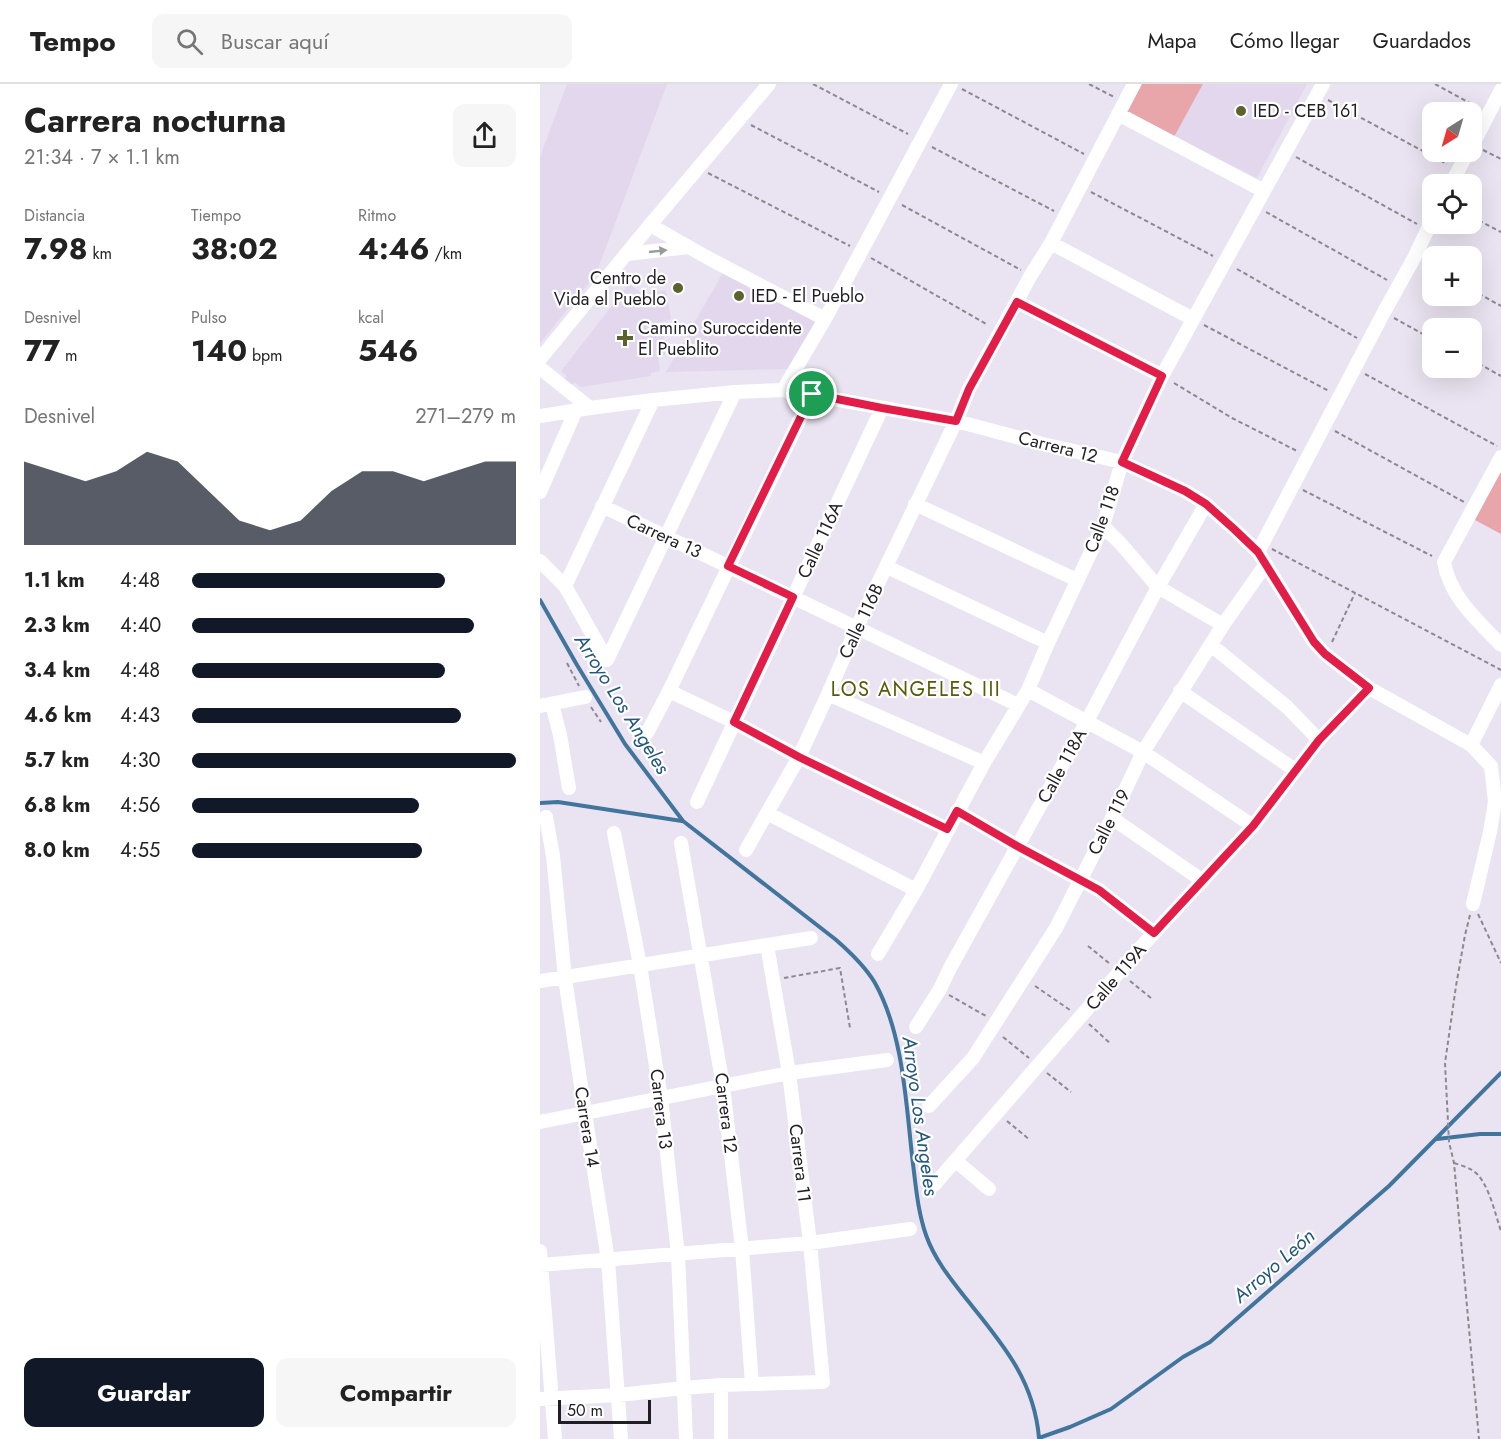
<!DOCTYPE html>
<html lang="es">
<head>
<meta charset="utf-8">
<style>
	:root { --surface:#fff; --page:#f6f6f6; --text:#222; --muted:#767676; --line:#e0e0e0; --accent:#111827 }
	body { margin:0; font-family:Jost,sans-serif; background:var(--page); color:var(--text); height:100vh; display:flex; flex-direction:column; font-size:22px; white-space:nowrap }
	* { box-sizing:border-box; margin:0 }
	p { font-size:20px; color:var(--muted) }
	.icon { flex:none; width:33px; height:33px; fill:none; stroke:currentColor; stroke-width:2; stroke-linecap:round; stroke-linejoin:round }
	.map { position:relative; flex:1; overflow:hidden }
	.sheet { display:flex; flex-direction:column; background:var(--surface); width:540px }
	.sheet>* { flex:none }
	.needle { width:39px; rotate:217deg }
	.tools { position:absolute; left:882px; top:18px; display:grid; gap:12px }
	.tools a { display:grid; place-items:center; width:60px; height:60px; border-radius:12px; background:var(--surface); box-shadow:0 6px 24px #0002; font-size:30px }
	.scale { position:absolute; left:18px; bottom:15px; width:93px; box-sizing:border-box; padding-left:6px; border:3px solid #211e23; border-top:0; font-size:16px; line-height:21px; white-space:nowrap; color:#211e23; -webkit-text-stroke:4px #fff; paint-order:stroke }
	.pin { position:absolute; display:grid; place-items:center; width:51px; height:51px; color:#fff; margin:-26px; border:3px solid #fff; border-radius:50%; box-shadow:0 2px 6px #0007 }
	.round { display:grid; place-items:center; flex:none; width:63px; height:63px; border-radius:12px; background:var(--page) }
	.overview { display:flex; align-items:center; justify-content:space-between; height:102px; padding:0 24px }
	h1 { font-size:33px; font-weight:700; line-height:45px }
	.metrics { display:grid; grid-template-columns:repeat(3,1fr); gap:9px; height:102px; padding:6px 24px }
	.metrics div { display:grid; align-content:center }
	.metrics b { font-size:30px; font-weight:700 }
	.metrics small { font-size:16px; font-weight:400 }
	.metrics p { font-size:16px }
	.chart { height:168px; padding:12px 24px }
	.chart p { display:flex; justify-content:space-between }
	.chart svg { width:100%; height:108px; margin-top:6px; fill:var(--accent); opacity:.7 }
	.action { display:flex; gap:12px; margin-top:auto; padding:12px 24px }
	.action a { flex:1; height:69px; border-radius:12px; background:var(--accent); color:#fff; font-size:24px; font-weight:700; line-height:69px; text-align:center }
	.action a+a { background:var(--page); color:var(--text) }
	ul { padding:0 24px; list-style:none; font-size:20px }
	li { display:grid; grid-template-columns:96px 72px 1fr; align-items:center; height:45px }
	li i { height:15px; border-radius:8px; background:var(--accent) }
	header { display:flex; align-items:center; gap:36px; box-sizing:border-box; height:84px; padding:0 30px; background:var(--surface); border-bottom:2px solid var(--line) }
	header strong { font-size:28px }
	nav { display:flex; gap:33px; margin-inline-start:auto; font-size:21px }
	.search { width:420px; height:54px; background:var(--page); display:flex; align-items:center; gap:15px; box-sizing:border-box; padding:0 21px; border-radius:12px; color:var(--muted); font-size:22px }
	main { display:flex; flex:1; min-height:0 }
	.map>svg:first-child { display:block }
</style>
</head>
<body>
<header>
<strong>Tempo</strong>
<div class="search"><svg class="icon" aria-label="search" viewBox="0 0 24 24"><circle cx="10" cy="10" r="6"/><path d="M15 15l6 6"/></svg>Buscar aquí</div>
<nav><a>Mapa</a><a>Cómo llegar</a><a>Guardados</a></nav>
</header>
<main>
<section class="sheet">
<div class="overview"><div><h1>Carrera nocturna</h1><p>21:34 · 7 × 1.1 km</p></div><a class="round"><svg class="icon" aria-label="share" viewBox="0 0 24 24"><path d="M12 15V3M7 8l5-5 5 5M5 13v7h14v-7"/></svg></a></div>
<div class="metrics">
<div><p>Distancia</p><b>7.98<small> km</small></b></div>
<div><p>Tiempo</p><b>38:02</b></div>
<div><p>Ritmo</p><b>4:46<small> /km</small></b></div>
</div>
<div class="metrics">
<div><p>Desnivel</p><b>77<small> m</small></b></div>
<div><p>Pulso</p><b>140<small> bpm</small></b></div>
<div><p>kcal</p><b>546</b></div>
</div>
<div class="chart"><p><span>Desnivel</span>271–279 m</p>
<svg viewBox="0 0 160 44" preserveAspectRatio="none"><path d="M0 44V10L10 14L20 18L30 14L40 6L50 10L60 22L70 34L80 38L90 34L100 22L110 14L120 14L130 18L140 14L150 10L160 10V44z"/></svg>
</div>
<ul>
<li><b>1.1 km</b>4:48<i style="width:78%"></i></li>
<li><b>2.3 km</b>4:40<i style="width:87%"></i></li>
<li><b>3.4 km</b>4:48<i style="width:78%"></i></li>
<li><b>4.6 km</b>4:43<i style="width:83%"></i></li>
<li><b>5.7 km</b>4:30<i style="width:100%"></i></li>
<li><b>6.8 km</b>4:56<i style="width:70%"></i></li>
<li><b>8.0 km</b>4:55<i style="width:71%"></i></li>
</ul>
<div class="action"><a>Guardar</a><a>Compartir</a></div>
</section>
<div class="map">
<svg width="961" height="1355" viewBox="0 0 961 1355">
	<rect width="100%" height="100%" fill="#eae3f1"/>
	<path fill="#e2d7ec" d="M27,0H127L56,190L0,259V73Z
		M663,0H767L717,94L634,53Z
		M184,187L276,238L249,285L126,288Z
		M89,200L102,210L126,206L131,235L122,238L125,271L118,272L120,287L111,289V292L41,303L34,298L29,305L22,299L27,292L21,287Z"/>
	<path fill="#e8a5aa" d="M602,0H663L634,53L587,28Z
		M961,386V450L935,436Z"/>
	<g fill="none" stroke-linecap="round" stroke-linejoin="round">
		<path stroke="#42759c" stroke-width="4" d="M0,516L37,581L85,660L143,737L295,855C310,868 325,882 335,899C364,951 366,1022 373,1080C376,1104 378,1128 386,1151C394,1174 409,1193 424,1212C460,1257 494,1294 499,1354
			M0,719L18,718L142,737
			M897,1055L940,1050H961
			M499,1354L530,1343L571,1325L643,1273L670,1258L849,1102L961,989"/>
		<path stroke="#8c8791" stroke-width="2" stroke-dasharray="4.5 3" stroke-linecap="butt" d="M273,0L368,50
			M549,0L574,13
			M895,0L937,23
			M422,5L544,70
			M788,16L907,80
			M211,41L339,108
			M392,63L514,127
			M943,66L961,75
			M756,73L877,140
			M168,89L310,162
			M551,108L673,172
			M362,121L481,186
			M726,128L847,196
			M932,133L961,148
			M331,174L448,241
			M884,180L892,185
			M697,185L817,254
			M932,206L961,222
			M854,234L892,255
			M664,241L789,307
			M932,276L961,292
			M825,290L957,362
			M634,299L692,334L757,367
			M795,347L924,418
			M763,406L892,472
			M732,465L961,586
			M792,558L815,509
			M27,579L39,602
			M51,623L61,638
			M938,830L961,879
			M930,831L925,851L916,902L905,979L909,1058L914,1079L939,1355
			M548,862L570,880
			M244,894L300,884L310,944
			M590,897L611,914
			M495,902L530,926
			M409,911L446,932
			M549,940L571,960
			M463,953L489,974
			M507,989L531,1008
			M467,1037L490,1056
			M914,1079C920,1081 927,1083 932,1086C948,1095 955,1130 961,1147"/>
		<path stroke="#fff" stroke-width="14" d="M578,30L724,107
			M932,62L961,6
			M911,100L928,68
			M110,141L170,175L285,235
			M511,159L653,235
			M87,170L149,163
			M477,218L622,292
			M0,275L110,141L229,0
			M0,284L50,324
			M243,306L285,235L411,0
			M0,332L50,324L113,316L195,308L243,306L416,337L503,360L582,378L645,407L666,420L694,445L718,468L774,558L785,570L829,604L931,661L951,682L955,718L950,748L933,820
			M961,373L904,478C910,513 937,536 961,561
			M0,408L36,326
			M375,420L537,496
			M62,422L478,621
			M563,442L581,460L618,503L683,541
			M718,468L844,228L874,174L892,136
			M0,477L25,502L67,576
			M347,483L508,559
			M25,502L113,316
			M671,561L747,623L779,656
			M67,576L195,308
			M488,606L603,668L713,742
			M129,607L194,638L259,673L407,745
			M640,607L755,686
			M288,610L444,679
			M12,620L20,651L29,704
			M0,622L45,613
			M107,649L129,607L272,310
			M931,661L961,601
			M157,718L342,324
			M417,727L477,762L559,806L614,849
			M227,729L376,806
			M6,733L13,772L25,894L45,1029L68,1176L81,1355
			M572,734L663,797
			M74,749L100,881L121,1014L138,1171L146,1355
			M141,759L183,1002L202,1165L212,1300
			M206,766L259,673L288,610L317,543L416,337L429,305L491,191L511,159L594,0
			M338,870L376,806L444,679L488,606L508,559L563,442L582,378L622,292L783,0
			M0,897L271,854
			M376,943L400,905L410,884L547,637L618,503L666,420
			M389,1022L433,974L516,844L572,734L603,668L683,541L726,480
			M0,1038L249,989L347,976
			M416,1077L449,1105
			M394,1101L602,862L713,742L779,656L829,604
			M0,1167L15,1355
			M0,1181L270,1159L370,1145
			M181,1301V1355
			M0,1315L78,1311L144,1304L181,1301L283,1298L270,1159L249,989L227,861"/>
	</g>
	<defs><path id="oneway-solid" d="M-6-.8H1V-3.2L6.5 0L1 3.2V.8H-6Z" transform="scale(1.5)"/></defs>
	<use fill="#9b9a9c" href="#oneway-solid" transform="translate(118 167) rotate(-6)"/>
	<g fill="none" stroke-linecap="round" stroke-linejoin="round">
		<defs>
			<path id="route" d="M477,218L622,292L582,378L645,407L666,420L694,445L718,468L774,558L785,570L829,604L779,656L713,742L614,849L559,806L477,762L417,727L407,745L259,673L194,638L253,513L188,482L272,310L342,324L416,337L429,305Z"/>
		</defs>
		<use href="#route" stroke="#fff" stroke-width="12"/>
		<use href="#route" stroke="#e11d48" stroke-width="8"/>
	</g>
	<g fill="#5d612e" stroke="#fff" stroke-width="2">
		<circle cx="701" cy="27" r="6"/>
		<circle cx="138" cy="204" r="6"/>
		<circle cx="199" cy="212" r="6"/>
		<path d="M82 245h6v6h6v6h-6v6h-6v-6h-6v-6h6z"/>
	</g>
	<g text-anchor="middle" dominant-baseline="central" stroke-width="4.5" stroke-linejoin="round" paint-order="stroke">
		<g font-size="18" fill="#211e23" stroke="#fff" text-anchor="start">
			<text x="713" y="27">IED - CEB 161</text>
			<text x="126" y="194" text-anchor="end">Centro de<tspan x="126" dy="21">Vida el Pueblo</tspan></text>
			<text x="211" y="212">IED - El Pueblo</text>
			<text x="98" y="244">Camino Suroccidente<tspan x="98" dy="21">El Pueblito</tspan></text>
		</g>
		<g font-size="18" fill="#211e23" stroke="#fff">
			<text transform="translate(518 363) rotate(14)">Carrera 12</text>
			<text transform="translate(562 435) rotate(-70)">Calle 118</text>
			<text transform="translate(124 452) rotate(25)">Carrera 13</text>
			<text transform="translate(280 456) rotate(-65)">Calle 116A</text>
			<text transform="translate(321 537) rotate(-65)">Calle 116B</text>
			<text transform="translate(522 682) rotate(-61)">Calle 118A</text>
			<text transform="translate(569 738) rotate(-63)">Calle 119</text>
			<text transform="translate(576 893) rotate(-49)">Calle 119A</text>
			<text transform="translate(121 1025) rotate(83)">Carrera 13</text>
			<text transform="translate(186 1029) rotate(83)">Carrera 12</text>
			<text transform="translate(47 1043) rotate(81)">Carrera 14</text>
			<text transform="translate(260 1079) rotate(83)">Carrera 11</text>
		</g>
		<g font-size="20" letter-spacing="1.5" fill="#575b02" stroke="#fff">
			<text x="376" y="605">LOS ANGELES III</text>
		</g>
		<g font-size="20" font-style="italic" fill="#22587d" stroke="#fff">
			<text transform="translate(82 620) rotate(58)">Arroyo Los Angeles</text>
			<text transform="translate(380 1032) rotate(82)">Arroyo Los Angeles</text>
			<text transform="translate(734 1182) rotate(-41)">Arroyo León</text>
		</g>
	</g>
</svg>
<div class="tools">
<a><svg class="needle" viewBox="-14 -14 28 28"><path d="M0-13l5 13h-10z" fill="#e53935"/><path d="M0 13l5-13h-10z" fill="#767676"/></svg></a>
<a><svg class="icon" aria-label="locate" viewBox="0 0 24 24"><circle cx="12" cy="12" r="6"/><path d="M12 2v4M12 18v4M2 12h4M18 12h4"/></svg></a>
<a>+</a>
<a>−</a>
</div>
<div class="scale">50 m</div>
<div class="pin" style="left:272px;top:310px;background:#1e9e55"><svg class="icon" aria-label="arrive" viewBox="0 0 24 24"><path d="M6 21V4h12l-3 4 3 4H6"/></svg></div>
</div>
</main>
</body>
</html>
